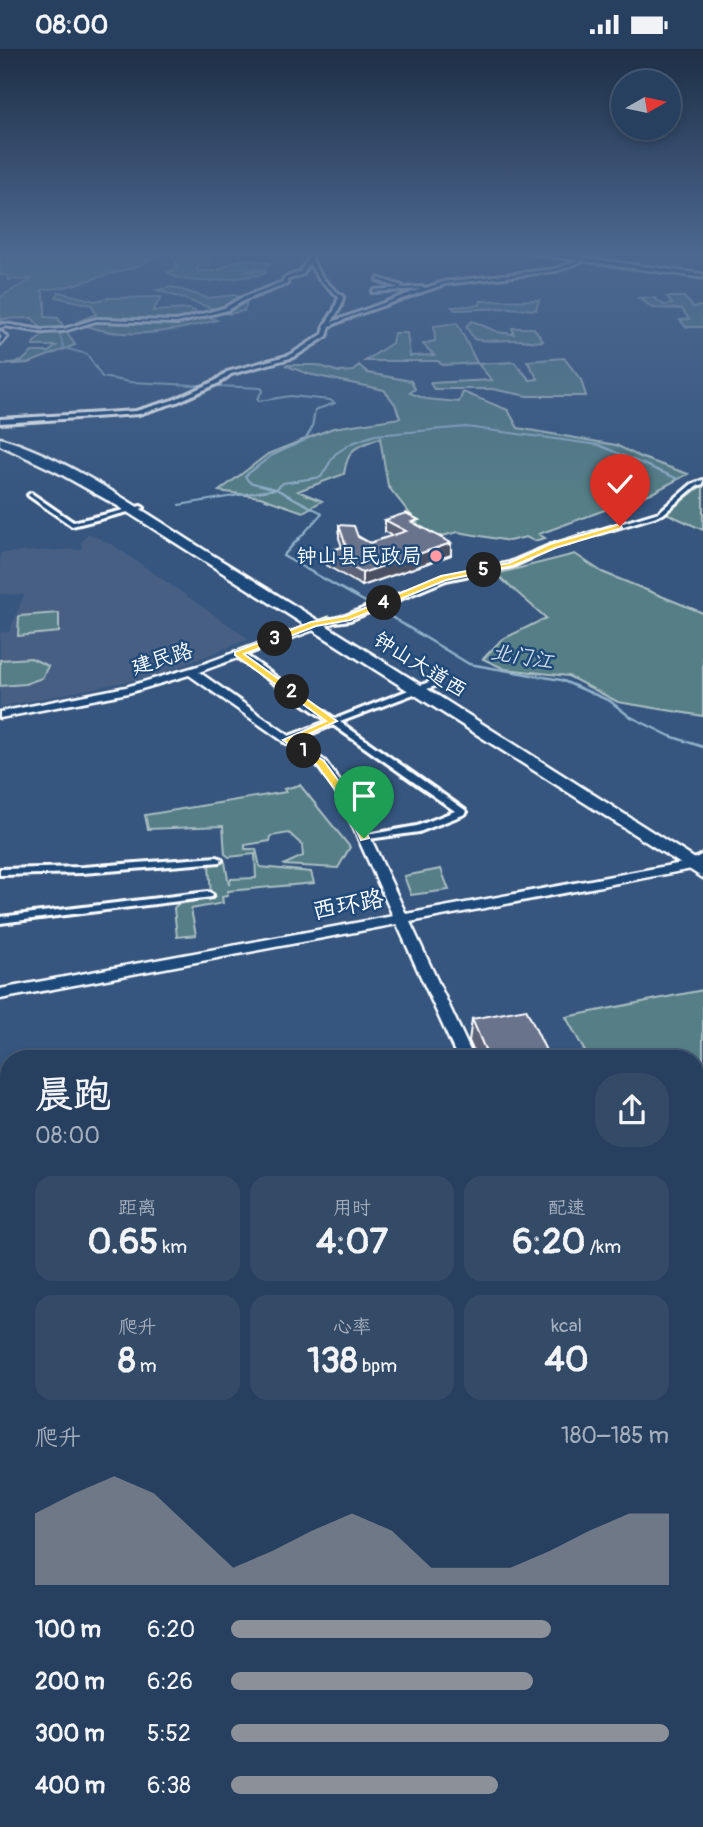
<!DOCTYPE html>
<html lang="zh">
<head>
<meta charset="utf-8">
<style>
	:root { --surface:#28405f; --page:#344b68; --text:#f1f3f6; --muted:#a5afbd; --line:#445974; --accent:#8c9099 }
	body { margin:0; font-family:Pangolin,"LXGW WenKai TC",sans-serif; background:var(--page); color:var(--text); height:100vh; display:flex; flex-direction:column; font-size:26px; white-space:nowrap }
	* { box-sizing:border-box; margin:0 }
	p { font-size:23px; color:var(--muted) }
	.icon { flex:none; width:38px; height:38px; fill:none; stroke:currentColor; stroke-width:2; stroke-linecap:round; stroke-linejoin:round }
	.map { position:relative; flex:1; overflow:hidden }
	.panel { position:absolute; left:0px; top:1001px; width:704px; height:777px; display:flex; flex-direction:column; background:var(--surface); border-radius:28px 28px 0 0; box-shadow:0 4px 10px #0003,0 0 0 2px var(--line) }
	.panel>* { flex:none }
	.needle { width:46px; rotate:81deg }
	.controls { position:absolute; left:611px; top:21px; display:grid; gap:14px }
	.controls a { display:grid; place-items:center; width:70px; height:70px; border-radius:50%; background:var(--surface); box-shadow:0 4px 10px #0003,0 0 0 2px var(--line); font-size:35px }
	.pin { position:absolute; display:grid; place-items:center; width:60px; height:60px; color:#fff; margin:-72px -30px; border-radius:50% 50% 50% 0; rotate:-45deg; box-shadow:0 0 7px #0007 }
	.pin .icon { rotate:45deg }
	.km { position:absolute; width:35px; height:35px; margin:-18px; border-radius:50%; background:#222; color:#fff; font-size:19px; line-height:35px; text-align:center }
	.round { display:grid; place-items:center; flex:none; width:74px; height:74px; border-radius:28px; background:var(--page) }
	.head { display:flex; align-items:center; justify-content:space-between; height:119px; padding:0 35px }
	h1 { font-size:38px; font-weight:800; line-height:52px }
	.figures { display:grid; grid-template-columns:repeat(3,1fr); gap:10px; height:119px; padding:7px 35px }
	.figures div { display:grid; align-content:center; border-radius:18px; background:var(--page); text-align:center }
	.figures b { font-size:35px; font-weight:800 }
	.figures small { font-size:19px; font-weight:400 }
	.figures p { font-size:19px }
	.chart { height:196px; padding:14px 35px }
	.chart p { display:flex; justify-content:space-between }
	.chart svg { width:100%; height:126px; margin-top:7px; fill:var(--accent); opacity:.7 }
	ul { padding:0 35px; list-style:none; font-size:23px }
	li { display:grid; grid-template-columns:112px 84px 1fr; align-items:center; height:52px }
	li i { height:18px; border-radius:9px; background:var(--accent) }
	.status { display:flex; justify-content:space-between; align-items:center; height:49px; padding:0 35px; background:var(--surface); direction:ltr }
	.status svg { height:19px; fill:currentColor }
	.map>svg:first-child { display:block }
</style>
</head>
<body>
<div class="status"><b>08:00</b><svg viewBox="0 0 49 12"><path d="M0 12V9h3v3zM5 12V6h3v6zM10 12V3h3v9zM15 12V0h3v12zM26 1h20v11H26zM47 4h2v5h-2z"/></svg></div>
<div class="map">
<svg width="703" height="1778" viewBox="0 0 703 1778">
	<rect width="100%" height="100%" fill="#36567f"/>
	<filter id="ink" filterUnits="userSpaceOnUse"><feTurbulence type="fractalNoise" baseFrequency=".0143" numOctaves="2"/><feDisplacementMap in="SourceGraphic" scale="14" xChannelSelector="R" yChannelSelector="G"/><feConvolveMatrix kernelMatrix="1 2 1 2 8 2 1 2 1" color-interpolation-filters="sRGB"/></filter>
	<g filter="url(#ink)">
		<path fill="#465f83" d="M88,484L113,496L249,590L158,626L0,658V583H9L24,546L0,545V504L82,500L81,494Z"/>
		<path fill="#557e86" stroke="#aabec2" stroke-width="2" d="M0,204H159L141,216L65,238L42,241L45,253V268L58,269L75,296L29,314L0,316L22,312L32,303H49L56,297H33L34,293L46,284L32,269L1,270L6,275H0V248L32,230L9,231L8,226H0Z
			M173,204H210V216L198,217L197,222H217L233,213L245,210L269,214L265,220L245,222L267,223L260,226C236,228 187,240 168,223L177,219Z
			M172,238L208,249L234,246L248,251L244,262L229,265L157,241Z
			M59,243L95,252L108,249L161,248L153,262L189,260L217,271C173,283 119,293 77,273L96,265L92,256L56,248Z
			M667,248H684L693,258L703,257V278H686L680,271L689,270L682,260L653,259L639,249H654L664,256L672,255Z
			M539,251L536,261L508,259L455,261L452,258L480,256L481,252Z
			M472,272L498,283L514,285L512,279H534L543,292C533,294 524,290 514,291C500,291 488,293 474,290L466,277Z
			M457,274L477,314L442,316L438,312H365L392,294L394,284H407L410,307L434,306L423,295L435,292L434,277Z
			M564,309L581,331L586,347H527L492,340H434L430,334L492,331L478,315L514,313L530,331L538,330L527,312Z
			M285,316H317L339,323L354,322L359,316L368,324L411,332L415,340L410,344L426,350L459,353L463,343L508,361L518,379L616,396L640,408L688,425L654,443L539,485L545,489L534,492L526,488L509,492L458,483L430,490L388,437L380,389C356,398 348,398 344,425L298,442L322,452L303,463L260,448L219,442L268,405L333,379L400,369L395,355L384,341L308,325Z
			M703,437V481L666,464L700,438Z
			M575,505L602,523L703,564V667L618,653L568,627L505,620L483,610L501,591L546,569L496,525Z
			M59,564V583L18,587L19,567Z
			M31,609L48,617L42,629L25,635L0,637V611Z
			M300,736L350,798L338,819L283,816L303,807L302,796L289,784L271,787L270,792L245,796V800H256L260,818L311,823L314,834L228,842L227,847L222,848L223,854L191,860L196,886L177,888L174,859L178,855L211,850L209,814L225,813L229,836L231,830L256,829L255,805L229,808L225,805L223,777L148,780L145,766L286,743L284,740Z
			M441,820L449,841L411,846L404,827Z
			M703,941V1012L695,1014V1010H589L566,968Z
			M703,1160V1331L695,1313V1161Z"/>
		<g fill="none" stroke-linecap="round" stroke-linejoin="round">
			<path stroke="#91b0c9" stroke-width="2" d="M59,284L64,299L87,305L102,328L130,333L261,339L263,341L257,350L259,352L290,347L330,351L335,354L315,361L312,379L305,391L271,407L245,427L249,433L276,440L322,464L298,491
				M179,456L276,440L283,434L321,428L335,405L352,394L375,386L466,378L599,396L678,430"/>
			<path stroke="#91b0c9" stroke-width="2.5" d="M299,489L283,507L369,555
				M378,560L469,615L561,631L610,652L629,667L670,687L703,698"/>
			<defs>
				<path id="street" d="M307,204H311C314,224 329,236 343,248L341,257L332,273L421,240L372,243L374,241L399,239L377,231L378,229L402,237L401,239L423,238L425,239L444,233L555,220L582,210L585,211L556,222L445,235L353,267L330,277L327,287L294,308L231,325L219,334L177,353L139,365L0,374V370L136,362L173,351L215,332L227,323L290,306L323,285L325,278L324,277L334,262L339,248L319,230L309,214L303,225L287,231V235L245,251L228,261L177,274L96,272L64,282L42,283L5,277L0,279V276L5,275L42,281L64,280L96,270L177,272L224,259L241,249L283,233L284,229L300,223L308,210Z
					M0,282L7,288L0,295V291L2,288L0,286Z
					M703,431V435L696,437L663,465L555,498L513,517L446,531L350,571L329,574L325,572L345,567L442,528L509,514L551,496L659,463L692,435Z
					M31,444L73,473L141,457L144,459L72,477L29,447L28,446Z
					M235,603H241L335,670L429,633H435V637L340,673L465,761L467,763L465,765L419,783L361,791L359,789L361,787L417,777L455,762L333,676L290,693H284V689L328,672L235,607Z
					M217,808L220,809L222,811L220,813L83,824L0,826V820L83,818Z
					M208,843L213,846L212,848L0,874V868Z
					M703,1029V1038L695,1040V1031Z
					M695,1087L699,1089L703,1095V1111L699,1110L695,1103Z
					M9,1510V1526L0,1528V1512Z
					M26,1769H61L59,1776L53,1778H19L21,1771Z
					M266,1769H284V1778H266Z"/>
				<path id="secondary" d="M329,569L333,570V574L199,623L325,712L352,749L406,865L688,813L703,805V815L692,820L410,873L474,1010H458L397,875L0,950V940L393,867L340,749L317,716L189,626L128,644L0,669V663L126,638L198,617Z
					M9,1416V1436L0,1438V1418Z
					M703,1439V1461L695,1464V1443Z
					M695,1562L703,1565V1605L695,1602Z"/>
				<path id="primary" d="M548,204L703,225V229L528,204Z"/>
				<path id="highway" d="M0,389C73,410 157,472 222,512C384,611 543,714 703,815V829L116,456L57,423L0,396Z"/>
			</defs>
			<use href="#street" stroke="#fff" stroke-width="6"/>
			<use href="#secondary" stroke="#fff" stroke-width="5"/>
			<use href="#primary" stroke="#fff" stroke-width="5"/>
			<use href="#highway" stroke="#fff" stroke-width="5"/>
			<use href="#street" fill="#1f4a7a" fill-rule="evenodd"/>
			<use href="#secondary" fill="#1f4a7a" fill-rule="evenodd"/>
			<use href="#primary" fill="#1f4a7a" fill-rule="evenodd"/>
			<use href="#highway" fill="#1f4a7a" fill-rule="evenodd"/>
		</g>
		<path fill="#5c6378" stroke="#fff" stroke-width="2" d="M385,471L419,477L451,494V506L362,537L326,516V503L342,498L339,489V476L370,494L392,487L385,483Z
			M472,970L550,1010H477L469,992Z"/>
		<path fill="#4b5062" stroke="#fff" stroke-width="2" d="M451,494V506L362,537V524Z"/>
		<path fill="#6b738c" stroke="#fff" stroke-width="2" d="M406,464L419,471L412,473L451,494L362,524L326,503L346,497L339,476L354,477L358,488L370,494L406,482L385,471Z
			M526,960L550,1010H489L472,970Z"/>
	</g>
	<linearGradient id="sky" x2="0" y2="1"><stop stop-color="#1e2f46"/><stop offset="0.45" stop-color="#4c6890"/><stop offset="1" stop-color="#4c6890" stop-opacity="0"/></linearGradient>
	<rect width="703" height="453" fill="url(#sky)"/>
	<path fill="#ffd54a" stroke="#fff" stroke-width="2" d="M620,475L622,479L555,499L513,517L446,531L350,571L316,577L244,605L337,672L294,692L324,712L351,749L369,789L361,791L341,749L317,716L283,691L326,672L235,606V603L311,573L346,567L441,527L509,514L550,495Z"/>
	<circle fill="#ff9aa2" stroke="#1f4a7a" stroke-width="2.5" cx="436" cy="507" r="7"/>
	<g text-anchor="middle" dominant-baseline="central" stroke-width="5" stroke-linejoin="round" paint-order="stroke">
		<g font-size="21" fill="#fff" stroke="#1f4a7a" text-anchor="end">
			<text x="422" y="507">钟山县民政局</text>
		</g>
		<g font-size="21" font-style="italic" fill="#d1dee8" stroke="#1f4a7a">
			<text transform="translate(522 608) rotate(10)">北门江</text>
		</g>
		<g font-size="21" fill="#fff" stroke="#1f4a7a">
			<text transform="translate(162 610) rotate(-17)">建民路</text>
			<text transform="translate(420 616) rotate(32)">钟山大道西</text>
		</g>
		<g font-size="24" fill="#fff" stroke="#1f4a7a">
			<text transform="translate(348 856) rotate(-11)">西环路</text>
		</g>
	</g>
</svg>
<div class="controls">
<a><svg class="needle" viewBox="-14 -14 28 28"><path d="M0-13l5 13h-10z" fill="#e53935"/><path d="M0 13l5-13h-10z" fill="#a5afbd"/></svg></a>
</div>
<div class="pin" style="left:364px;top:789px;background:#1e9e55"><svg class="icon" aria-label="arrive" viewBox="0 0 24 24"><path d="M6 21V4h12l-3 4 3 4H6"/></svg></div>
<div class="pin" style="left:620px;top:477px;background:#d93025"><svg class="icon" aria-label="check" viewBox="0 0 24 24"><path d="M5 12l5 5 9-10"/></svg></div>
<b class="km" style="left:304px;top:702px">1</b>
<b class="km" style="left:292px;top:643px">2</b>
<b class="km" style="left:275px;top:590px">3</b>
<b class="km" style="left:384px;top:554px">4</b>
<b class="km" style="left:484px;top:521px">5</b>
<section class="panel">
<div class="head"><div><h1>晨跑</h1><p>08:00</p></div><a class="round"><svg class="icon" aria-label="share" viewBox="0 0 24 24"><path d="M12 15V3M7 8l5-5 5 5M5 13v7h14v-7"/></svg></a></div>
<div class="figures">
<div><p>距离</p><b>0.65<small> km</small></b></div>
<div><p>用时</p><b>4:07</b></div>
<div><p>配速</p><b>6:20<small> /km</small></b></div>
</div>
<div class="figures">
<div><p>爬升</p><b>8<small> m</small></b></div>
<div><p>心率</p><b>138<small> bpm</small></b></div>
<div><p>kcal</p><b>40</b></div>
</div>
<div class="chart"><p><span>爬升</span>180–185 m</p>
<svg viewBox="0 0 160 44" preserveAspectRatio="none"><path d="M0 44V19L10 12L20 6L30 12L40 25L50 38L60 32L70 25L80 19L90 25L100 38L110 38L120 38L130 32L140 25L150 19L160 19V44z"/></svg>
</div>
<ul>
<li><b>100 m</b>6:20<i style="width:73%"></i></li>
<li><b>200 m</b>6:26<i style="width:69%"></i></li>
<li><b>300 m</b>5:52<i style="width:100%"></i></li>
<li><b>400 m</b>6:38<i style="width:61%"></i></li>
</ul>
</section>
</div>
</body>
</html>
